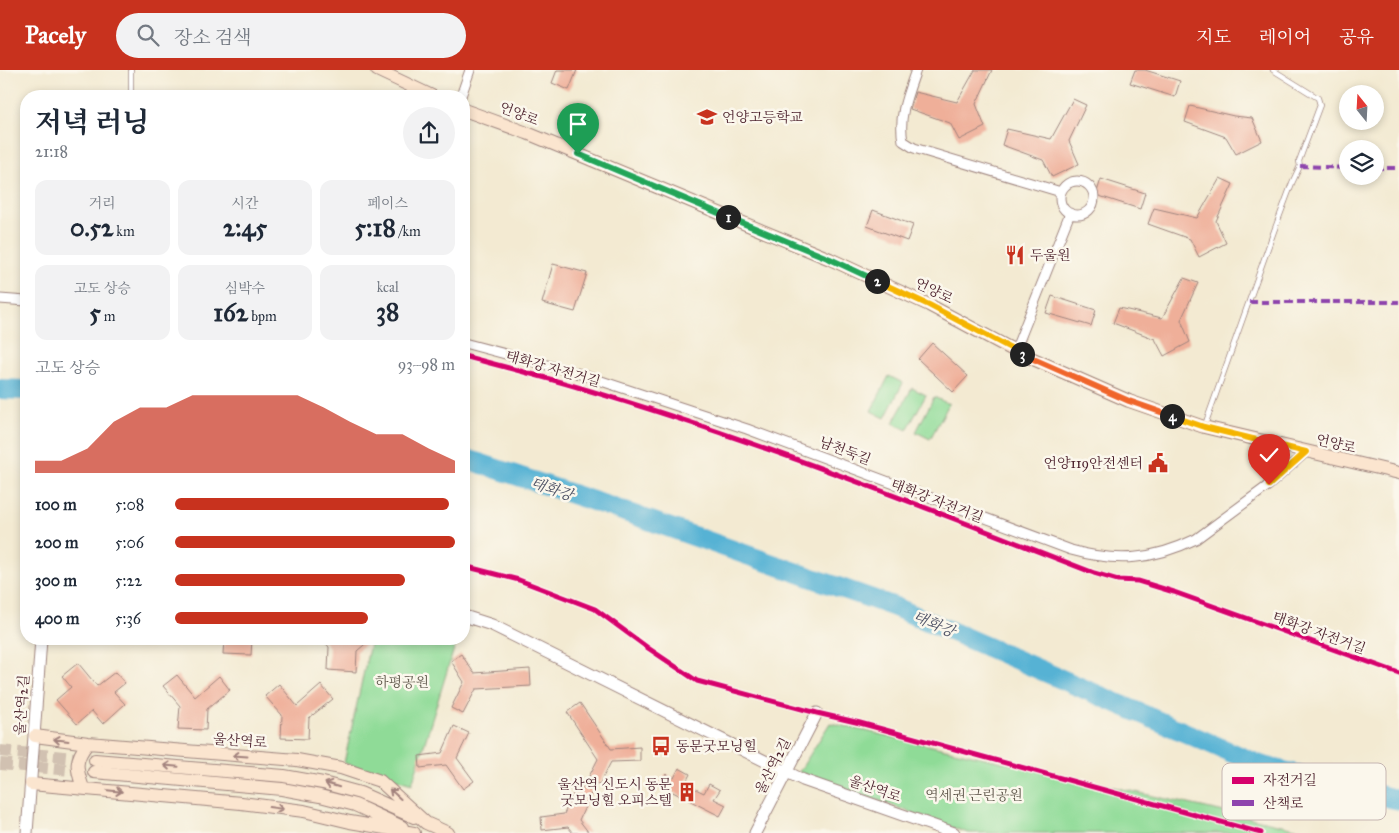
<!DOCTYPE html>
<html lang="ko">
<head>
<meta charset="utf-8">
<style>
	:root { --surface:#fff; --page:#f2f2f3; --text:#1f2937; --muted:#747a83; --accent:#c8321e }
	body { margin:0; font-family:"IM FELL Great Primer","Noto Serif KR",serif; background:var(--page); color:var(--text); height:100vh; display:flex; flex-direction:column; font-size:19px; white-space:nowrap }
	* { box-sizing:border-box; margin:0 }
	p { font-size:16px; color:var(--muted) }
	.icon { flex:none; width:28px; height:28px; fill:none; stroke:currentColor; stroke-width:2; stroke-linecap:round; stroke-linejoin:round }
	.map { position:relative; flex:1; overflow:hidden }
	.sheet { position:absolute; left:20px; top:20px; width:450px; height:555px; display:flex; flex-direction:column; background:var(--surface); border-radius:20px; box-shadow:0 2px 8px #0003 }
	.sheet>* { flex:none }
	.needle { width:32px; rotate:342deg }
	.fabs { position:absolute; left:1339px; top:15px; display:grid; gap:10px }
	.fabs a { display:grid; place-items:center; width:45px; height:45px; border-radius:50%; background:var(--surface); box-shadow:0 2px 8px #0003; font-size:25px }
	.pin { position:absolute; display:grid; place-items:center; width:42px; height:42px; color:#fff; margin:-51px -21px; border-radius:50% 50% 50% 0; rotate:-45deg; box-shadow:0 0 5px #0007 }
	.pin .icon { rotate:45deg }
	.km { position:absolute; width:25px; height:25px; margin:-12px; border-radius:50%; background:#222; color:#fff; font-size:14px; line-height:25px; text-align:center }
	.round { display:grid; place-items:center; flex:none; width:52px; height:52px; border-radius:26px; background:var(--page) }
	.overview { display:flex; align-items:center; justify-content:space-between; height:85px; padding:0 15px }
	h1 { font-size:28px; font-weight:700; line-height:38px }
	.metrics { display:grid; grid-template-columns:repeat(3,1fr); gap:8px; height:85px; padding:5px 15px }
	.metrics div { display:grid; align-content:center; border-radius:12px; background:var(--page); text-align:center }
	.metrics b { font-size:25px; font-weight:700 }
	.metrics small { font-size:14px; font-weight:400 }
	.metrics p { font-size:14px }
	.chart { height:140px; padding:10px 15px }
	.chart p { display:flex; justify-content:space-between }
	.chart svg { width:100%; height:90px; margin-top:5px; fill:var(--accent); opacity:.7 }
	ul { padding:0 15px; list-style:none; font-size:16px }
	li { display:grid; grid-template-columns:80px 60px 1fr; align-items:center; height:38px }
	li i { height:12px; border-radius:6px; background:var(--accent) }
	header { display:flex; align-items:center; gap:30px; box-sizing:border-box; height:70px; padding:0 25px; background:var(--accent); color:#fff }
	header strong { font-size:24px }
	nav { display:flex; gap:28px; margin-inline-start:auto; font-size:18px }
	.search { width:350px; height:45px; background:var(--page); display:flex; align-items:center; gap:12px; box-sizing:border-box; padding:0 18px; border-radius:28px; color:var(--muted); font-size:19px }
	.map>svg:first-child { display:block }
</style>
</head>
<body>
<header>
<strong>Pacely</strong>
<div class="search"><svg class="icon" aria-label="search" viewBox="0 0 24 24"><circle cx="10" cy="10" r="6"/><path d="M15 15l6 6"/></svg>장소 검색</div>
<nav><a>지도</a><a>레이어</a><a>공유</a></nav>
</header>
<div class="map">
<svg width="1399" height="763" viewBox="0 0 1399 763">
	<rect width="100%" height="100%" fill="#fbf7ec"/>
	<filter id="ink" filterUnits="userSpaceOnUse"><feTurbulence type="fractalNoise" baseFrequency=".02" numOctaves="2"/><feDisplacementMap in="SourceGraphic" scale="10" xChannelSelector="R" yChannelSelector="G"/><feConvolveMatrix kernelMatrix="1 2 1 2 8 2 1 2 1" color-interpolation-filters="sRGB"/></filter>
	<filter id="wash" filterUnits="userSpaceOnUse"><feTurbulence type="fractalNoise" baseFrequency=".0096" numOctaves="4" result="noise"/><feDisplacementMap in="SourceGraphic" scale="20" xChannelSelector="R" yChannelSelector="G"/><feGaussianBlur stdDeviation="1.12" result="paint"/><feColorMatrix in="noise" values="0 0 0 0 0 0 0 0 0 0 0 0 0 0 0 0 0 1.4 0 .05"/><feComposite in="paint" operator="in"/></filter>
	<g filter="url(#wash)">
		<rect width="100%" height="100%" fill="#f3ead2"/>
		<path fill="#8fdb97" stroke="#6c7d61" d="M889,306L903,313L885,348L871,341Z
			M912,318L926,325L907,360L893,353Z
			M934,327L949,334L930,369L916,362Z
			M371,569H457L412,714L344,693Z
			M830,653L1317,763H968L799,702Z"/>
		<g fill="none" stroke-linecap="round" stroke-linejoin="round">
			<path stroke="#56b2d4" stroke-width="20" d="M0,319L26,320
				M464,388L611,437L895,537L1260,695L1399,730"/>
		</g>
		<g id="blocks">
			<path fill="#efaf99" d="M557,0H577L569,20L552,13Z
				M975,0H992L976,34L985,57L959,70L950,53L910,39L915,22L957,32Z
				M1135,0H1145L1180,11L1175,27L1130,13Z
				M1073,29L1086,35L1069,71L1079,94L1052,107L1043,90L1002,75L1007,59L1051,69Z
				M1190,36L1234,46L1252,48L1262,71L1236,84L1226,67L1185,52Z
				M1220,108L1233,114L1216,151L1226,173L1199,187L1190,169L1148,154L1154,138L1197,148Z
				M1101,109L1145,123L1140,139L1096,125Z
				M873,140L913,155L907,171L867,156Z
				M553,194L587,203L575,242L542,233Z
				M1184,208L1198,213L1181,250L1190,272L1164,286L1155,269L1113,253L1119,238L1162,248Z
				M1052,226L1096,240L1091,256L1046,243Z
				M932,273L968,306L953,322L918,289Z
				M224,569H252L251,585L223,584Z
				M322,569H371L357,581L356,602L328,600L329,577Z
				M461,584L474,603L530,599L531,616L476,619L463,644L451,638L464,612L451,591Z
				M78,593L97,616L115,602L125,613L114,622L125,634L103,654L92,641L77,654L56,630L71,617L62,606Z
				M177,605L195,627L219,606L230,620L207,639L206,660L178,659L180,636L163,616Z
				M279,614L297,636L321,615L333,629L309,648L308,669L281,668L282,645L265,626Z
				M580,633L611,679L640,677V691L611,692L599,715L596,713L579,750L589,763H573L568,757L542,760L541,747L564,744L576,718L582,720L598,689L567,642Z
				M454,656L469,663L457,688L474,711L463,719L446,695L420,698L419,686L442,683Z
				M679,698L690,704L685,714L704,723L709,714L720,720L714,729L726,735L720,746L659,715L666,704L674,708Z"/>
		</g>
	</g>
	<g filter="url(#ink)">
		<use href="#blocks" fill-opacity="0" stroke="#9e847e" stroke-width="1"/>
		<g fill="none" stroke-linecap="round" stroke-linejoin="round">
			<path stroke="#d1c1b1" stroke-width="12" stroke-dasharray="12 6" stroke-linecap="butt" d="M0,681L95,690
				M0,694L94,702"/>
			<defs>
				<path id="service" d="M131,26V0
					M1205,355L1274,161L1292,113L1300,96L1299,91L1320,35L1318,28L1273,0"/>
				<path id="minor" d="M916,0C908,23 898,46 903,71L914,78L1061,122
					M461,26L470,0
					M1060 128a17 17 0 1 1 34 0a17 17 0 1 1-34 0Z
					M0,229L26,231
					M464,273L577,303L747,359L1071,480C1117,493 1153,490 1196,469L1269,415L1306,382
					M1015,281L1070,143"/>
				<path id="tertiary" d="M464,546L492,555L803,710L954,763
					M27,763L41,569
					M755,763L817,643"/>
				<path id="secondary" d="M377,0L432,26
					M464,40L527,63L830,189L929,235L1015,281L1129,331L1204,357L1399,403
					M35,666L88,673L297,690L341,698L380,711L426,753L448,763
					M95,690L284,706L323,713L360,723L414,747
					M94,702L282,719L320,726L355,735L402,757
					M31,714L241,733L304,741L350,752L414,763
					M83,718C76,698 74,690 88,673"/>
			</defs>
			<use href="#service" stroke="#9e847e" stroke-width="6"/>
			<use href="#minor" stroke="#9e847e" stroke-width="11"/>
			<use href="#tertiary" stroke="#9e847e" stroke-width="13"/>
			<use href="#secondary" stroke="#9e847e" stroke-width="14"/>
			<use href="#service" stroke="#fff" stroke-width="4.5"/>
			<use href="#minor" stroke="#fff" stroke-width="9"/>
			<use href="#tertiary" stroke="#fff" stroke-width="11"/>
			<use href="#secondary" stroke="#fbe5cf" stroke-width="12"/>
			<path stroke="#8e44ad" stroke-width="4" stroke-dasharray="8 4" stroke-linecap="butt" d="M1300,96L1348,98
				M1375,98H1399
				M1249,232H1399"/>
			<defs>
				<path id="cycleway" d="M464,286C504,297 545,307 584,319C757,370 926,438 1094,503L1118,510L1138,511L1174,522L1399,603
					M464,496L519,510L595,539L648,578L697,611L817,643L860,653L1261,763"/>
			</defs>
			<use href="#cycleway" stroke="#fbf7ec" stroke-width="8"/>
			<use href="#cycleway" stroke="#d6006c" stroke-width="5"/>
		</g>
		<defs><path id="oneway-shaft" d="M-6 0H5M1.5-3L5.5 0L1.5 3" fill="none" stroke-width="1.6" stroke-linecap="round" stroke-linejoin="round" transform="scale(1.25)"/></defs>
		<g stroke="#a2827d">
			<use href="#oneway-shaft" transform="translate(61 670) rotate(-173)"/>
			<use href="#oneway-shaft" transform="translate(240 686) rotate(-176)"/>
			<use href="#oneway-shaft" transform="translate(171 696) rotate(-175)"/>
			<use href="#oneway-shaft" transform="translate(332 715) rotate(-163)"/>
			<use href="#oneway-shaft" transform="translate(115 721) rotate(6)"/>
			<use href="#oneway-shaft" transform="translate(395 724) rotate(-138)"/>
			<use href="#oneway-shaft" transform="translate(276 738) rotate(8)"/>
		</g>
	</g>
	<g fill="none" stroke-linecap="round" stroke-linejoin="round" filter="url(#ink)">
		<defs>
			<path id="split-1" d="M578,84L728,147"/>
			<path id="split-2" d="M728,147L830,189L877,211"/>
			<path id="split-3" d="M877,211L929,235L1022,284"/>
			<path id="split-4" d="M1022,284L1129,331L1172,346"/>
			<path id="split-5" d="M1172,346L1204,357L1306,382L1269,415"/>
		</defs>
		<use href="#split-1" stroke="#fff" stroke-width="10"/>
		<use href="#split-2" stroke="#fff" stroke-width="10"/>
		<use href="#split-3" stroke="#fff" stroke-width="10"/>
		<use href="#split-4" stroke="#fff" stroke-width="10"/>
		<use href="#split-5" stroke="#fff" stroke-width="10"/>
		<use href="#split-1" stroke="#22a559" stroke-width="6"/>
		<use href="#split-2" stroke="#22a559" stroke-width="6"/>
		<use href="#split-3" stroke="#f5b400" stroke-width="6"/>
		<use href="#split-4" stroke="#f0652b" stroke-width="6"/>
		<use href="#split-5" stroke="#f5b400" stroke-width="6"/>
	</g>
	<defs>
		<symbol id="school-bare" viewBox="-9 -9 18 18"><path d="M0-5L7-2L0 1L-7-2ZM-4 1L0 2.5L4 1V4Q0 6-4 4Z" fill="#c8321e" stroke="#fbf7ec" stroke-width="2.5" paint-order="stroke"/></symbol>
		<symbol id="restaurant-bare" viewBox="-9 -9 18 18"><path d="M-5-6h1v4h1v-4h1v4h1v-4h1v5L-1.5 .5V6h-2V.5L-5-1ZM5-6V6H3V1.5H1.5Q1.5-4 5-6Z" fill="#c8321e" stroke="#fbf7ec" stroke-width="2.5" paint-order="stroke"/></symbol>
		<symbol id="civic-bare" viewBox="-9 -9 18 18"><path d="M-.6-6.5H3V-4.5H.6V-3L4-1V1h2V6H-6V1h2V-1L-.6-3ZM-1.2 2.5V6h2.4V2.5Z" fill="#c8321e" stroke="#fbf7ec" stroke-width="2.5" paint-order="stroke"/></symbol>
		<symbol id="bus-bare" viewBox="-9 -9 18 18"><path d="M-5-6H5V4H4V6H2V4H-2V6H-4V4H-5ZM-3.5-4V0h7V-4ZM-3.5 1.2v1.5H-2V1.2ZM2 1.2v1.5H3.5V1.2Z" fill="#c8321e" stroke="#fbf7ec" stroke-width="2.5" paint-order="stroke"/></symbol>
		<symbol id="building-bare" viewBox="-9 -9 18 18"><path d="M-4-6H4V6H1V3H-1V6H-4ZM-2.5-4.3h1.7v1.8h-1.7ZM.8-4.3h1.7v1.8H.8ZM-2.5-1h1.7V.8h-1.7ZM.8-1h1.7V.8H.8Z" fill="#c8321e" stroke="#fbf7ec" stroke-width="2.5" paint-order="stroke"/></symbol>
	</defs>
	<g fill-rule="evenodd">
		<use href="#school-bare" x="693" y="33" width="28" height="28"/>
		<use href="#restaurant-bare" x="1001" y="171" width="28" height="28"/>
		<use href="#civic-bare" x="1144" y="379" width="28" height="28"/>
		<use href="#bus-bare" x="647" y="662" width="28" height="28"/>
		<use href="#building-bare" x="673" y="708" width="28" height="28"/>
	</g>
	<g text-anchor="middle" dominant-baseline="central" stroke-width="5" stroke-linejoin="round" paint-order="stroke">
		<g font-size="14" fill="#4a1f2b" stroke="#fbf7ec">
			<text transform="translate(519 44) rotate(21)">언양로</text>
			<text transform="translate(934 221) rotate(26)">언양로</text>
			<text transform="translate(553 299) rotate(16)">태화강 자전거길</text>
			<text transform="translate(1336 374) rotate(13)">언양로</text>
			<text transform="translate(845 381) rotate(21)">남천둑길</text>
			<text transform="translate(937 431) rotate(21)">태화강 자전거길</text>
			<text transform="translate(1319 563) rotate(20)">태화강 자전거길</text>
			<text transform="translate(22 635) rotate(-86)">울산역2길</text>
			<text transform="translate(240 671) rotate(4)">울산역로</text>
			<text transform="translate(773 696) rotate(-63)">울산역2길</text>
			<text transform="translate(875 719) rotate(19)">울산역로</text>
		</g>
		<g font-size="14" fill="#4a1f2b" stroke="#fbf7ec" text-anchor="start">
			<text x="722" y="47">언양고등학교</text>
			<text x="1030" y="185">두울원</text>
			<text x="1143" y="393" text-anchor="end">언양119안전센터</text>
			<text x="676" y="676">동문굿모닝힐</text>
			<text x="672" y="714" text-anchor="end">울산역 신도시 동문<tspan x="672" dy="16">굿모닝힐 오피스텔</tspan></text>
		</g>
		<g font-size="14" fill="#5f574b" stroke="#fbf7ec">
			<text x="402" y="612">하평공원</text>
			<text x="974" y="725">역세권 근린공원</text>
		</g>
		<g font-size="15" font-style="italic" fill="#4e5266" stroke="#fbf7ec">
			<text transform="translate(552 419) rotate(19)">태화강</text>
			<text transform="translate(934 554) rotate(23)">태화강</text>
		</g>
	</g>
	<rect x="1222" y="693" width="164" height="57" rx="8" fill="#fbf7ec" stroke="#c6b6b2" stroke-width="1"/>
	<rect x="1232" y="707" width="22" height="7" fill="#d6006c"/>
	<rect x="1232" y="730" width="22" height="6" fill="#8e44ad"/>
	<g font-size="14" fill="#4a1f2b">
		<text x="1263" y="715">자전거길</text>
		<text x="1263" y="738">산책로</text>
	</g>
</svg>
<div class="fabs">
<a><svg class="needle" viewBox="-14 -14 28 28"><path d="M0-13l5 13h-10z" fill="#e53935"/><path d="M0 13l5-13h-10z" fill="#747a83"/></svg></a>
<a><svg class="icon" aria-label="layers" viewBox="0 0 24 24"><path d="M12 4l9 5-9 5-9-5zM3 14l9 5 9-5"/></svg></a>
</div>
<div class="pin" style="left:578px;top:84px;background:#1e9e55"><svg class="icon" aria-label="arrive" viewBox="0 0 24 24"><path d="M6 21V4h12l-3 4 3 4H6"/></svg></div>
<div class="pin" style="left:1269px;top:415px;background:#d93025"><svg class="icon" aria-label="check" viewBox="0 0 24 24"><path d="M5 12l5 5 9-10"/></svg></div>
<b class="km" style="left:728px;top:147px">1</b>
<b class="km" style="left:877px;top:211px">2</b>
<b class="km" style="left:1022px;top:284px">3</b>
<b class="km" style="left:1172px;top:346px">4</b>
<section class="sheet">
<div class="overview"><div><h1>저녁 러닝</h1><p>21:18</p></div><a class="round"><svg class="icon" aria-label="share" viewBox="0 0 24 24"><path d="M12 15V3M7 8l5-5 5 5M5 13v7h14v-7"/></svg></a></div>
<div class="metrics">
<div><p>거리</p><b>0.52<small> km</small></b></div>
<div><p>시간</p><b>2:45</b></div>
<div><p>페이스</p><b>5:18<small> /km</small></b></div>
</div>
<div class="metrics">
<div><p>고도 상승</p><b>5<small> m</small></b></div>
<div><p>심박수</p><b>162<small> bpm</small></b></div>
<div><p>kcal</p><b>38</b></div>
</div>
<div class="chart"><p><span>고도 상승</span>93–98 m</p>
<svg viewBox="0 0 160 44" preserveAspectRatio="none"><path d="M0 44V38L10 38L20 32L30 19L40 12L50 12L60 6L70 6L80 6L90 6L100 6L110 12L120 19L130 25L140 25L150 32L160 38V44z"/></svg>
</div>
<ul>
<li><b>100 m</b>5:08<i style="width:98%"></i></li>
<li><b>200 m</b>5:06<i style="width:100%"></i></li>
<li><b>300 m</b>5:22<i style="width:82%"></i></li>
<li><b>400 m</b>5:36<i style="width:69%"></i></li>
</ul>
</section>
</div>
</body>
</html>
